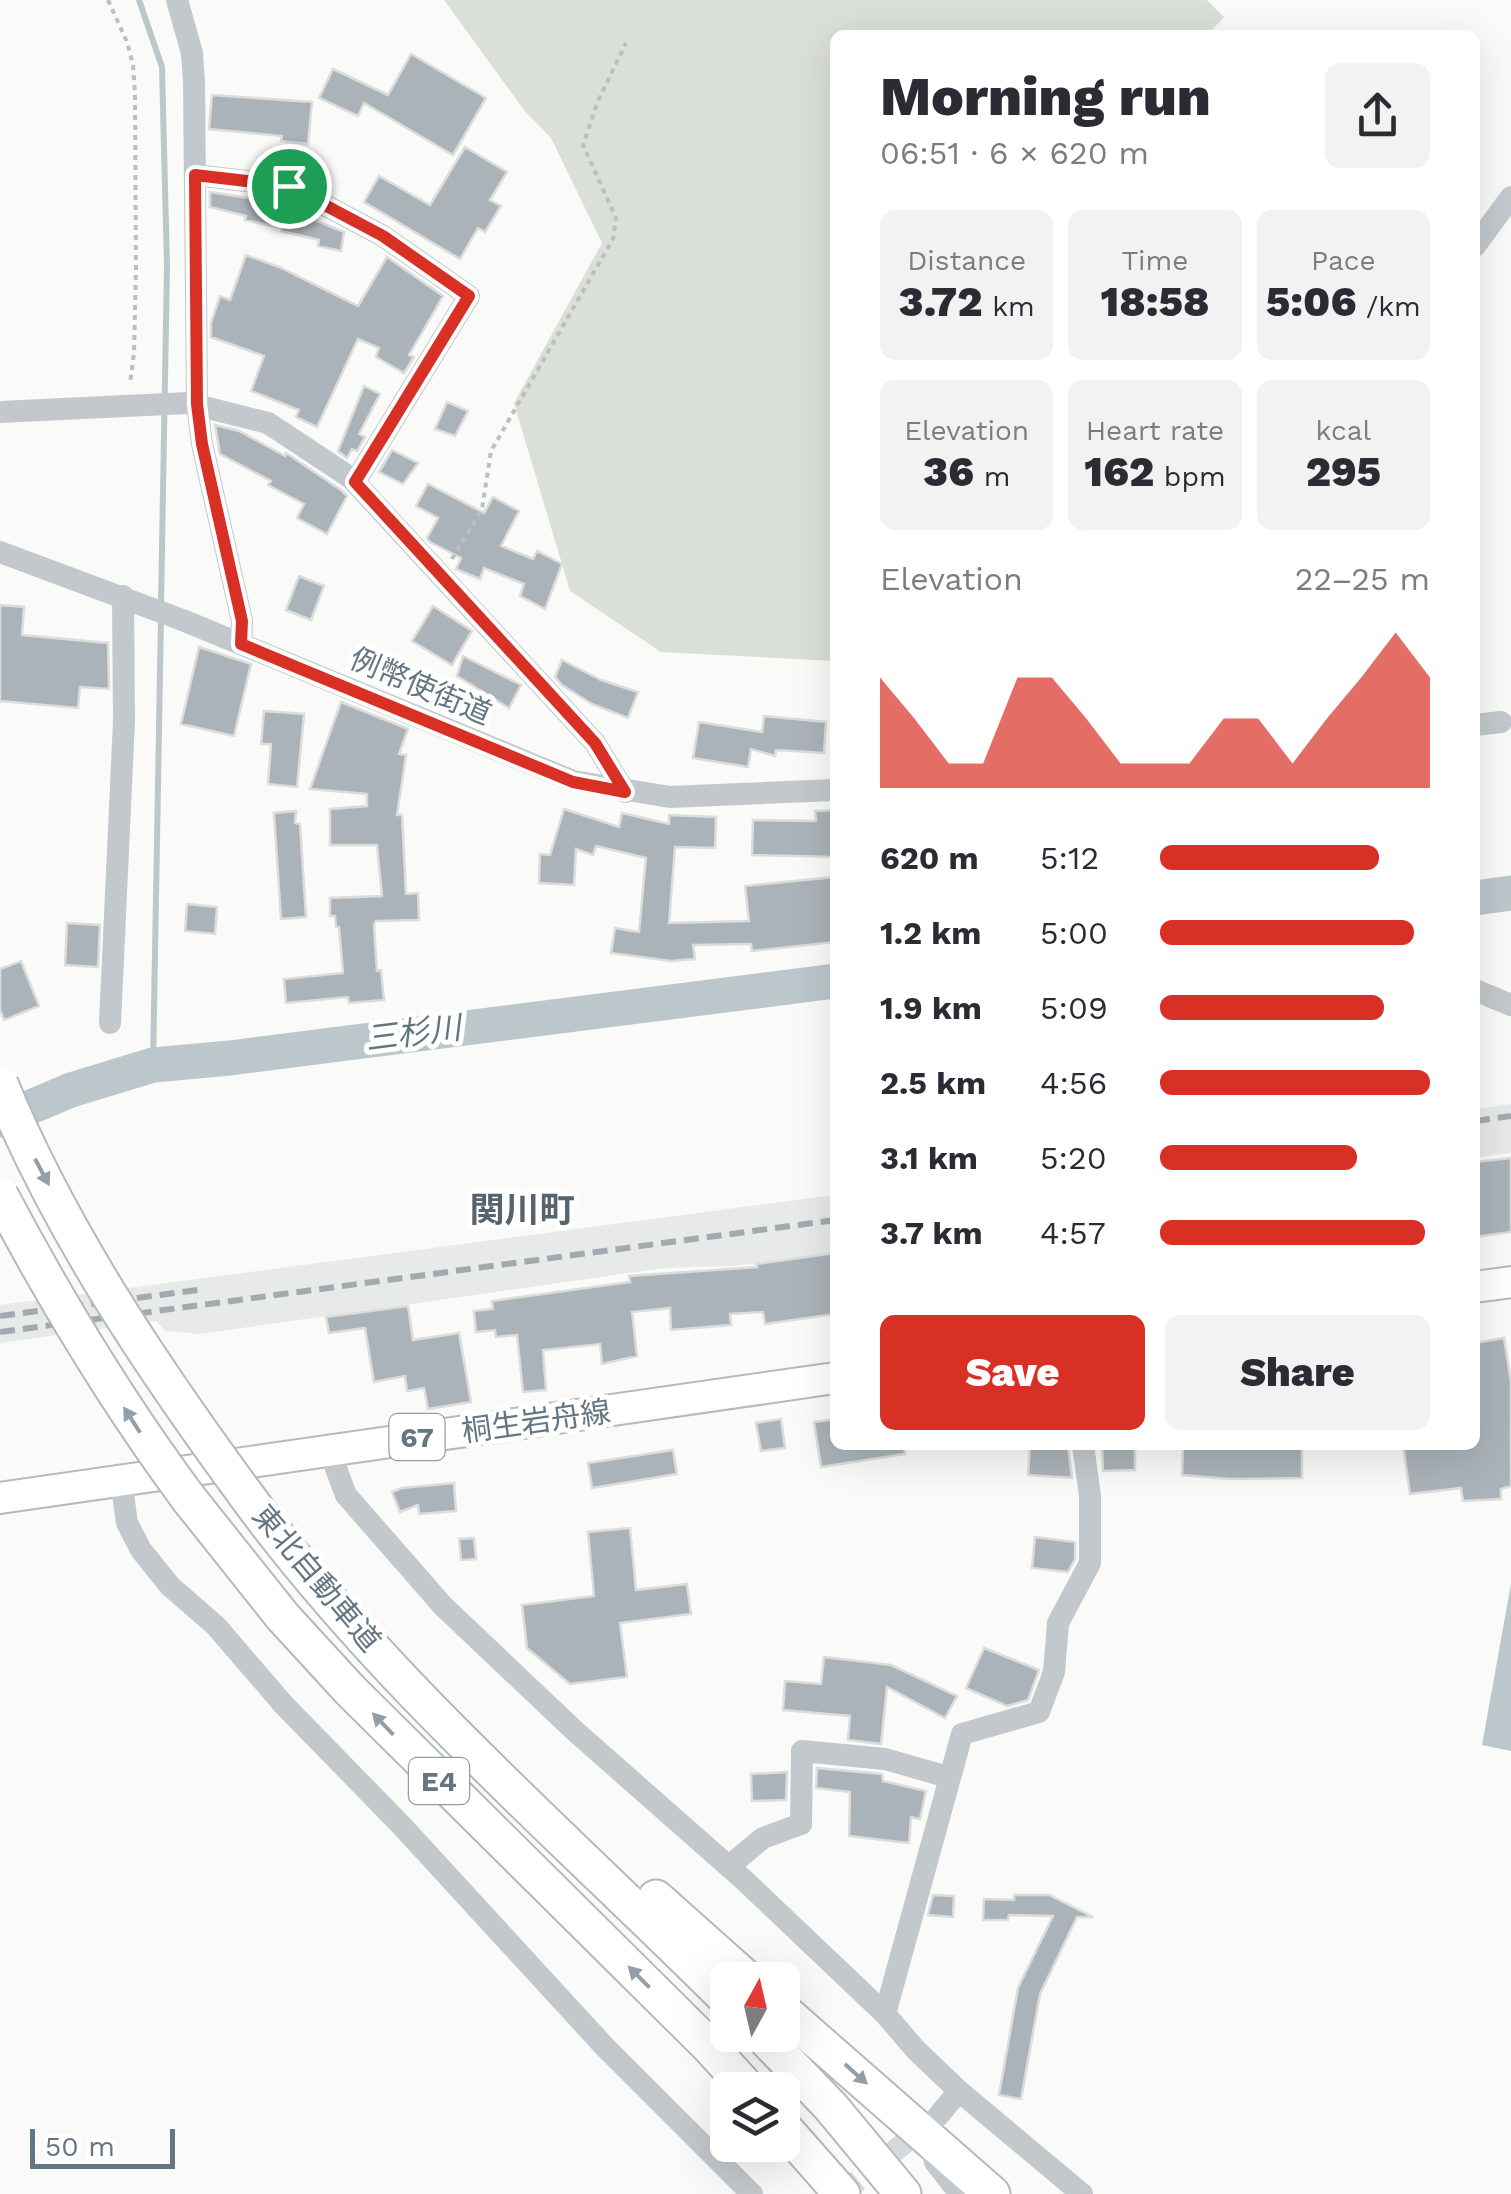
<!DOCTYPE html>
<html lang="en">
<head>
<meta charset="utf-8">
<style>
	:root { --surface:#fff; --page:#f2f2f3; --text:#2b2b33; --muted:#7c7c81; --accent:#d93025 }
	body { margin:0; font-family:"Work Sans","Noto Sans JP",sans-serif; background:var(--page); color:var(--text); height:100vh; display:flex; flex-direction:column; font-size:38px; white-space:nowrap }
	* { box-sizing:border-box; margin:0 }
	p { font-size:32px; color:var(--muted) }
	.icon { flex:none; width:55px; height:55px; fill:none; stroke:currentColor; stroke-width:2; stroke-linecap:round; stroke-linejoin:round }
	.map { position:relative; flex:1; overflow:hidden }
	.panel { position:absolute; left:830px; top:30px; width:650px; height:1420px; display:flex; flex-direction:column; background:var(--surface); border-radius:15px; box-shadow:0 10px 40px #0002 }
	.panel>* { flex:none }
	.needle { width:65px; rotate:8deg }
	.tools { position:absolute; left:710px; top:1962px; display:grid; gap:20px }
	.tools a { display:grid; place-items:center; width:90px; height:90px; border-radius:15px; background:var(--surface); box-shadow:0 10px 40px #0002; font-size:50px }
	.scale { position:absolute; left:30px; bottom:25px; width:145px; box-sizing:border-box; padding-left:10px; border:5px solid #657683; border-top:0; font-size:28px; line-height:35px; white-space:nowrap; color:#657683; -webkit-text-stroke:8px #fff; paint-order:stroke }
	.pin { position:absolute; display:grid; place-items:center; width:85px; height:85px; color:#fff; margin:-42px; border:5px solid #fff; border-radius:50%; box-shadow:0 2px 10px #0007 }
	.round { display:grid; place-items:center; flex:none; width:105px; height:105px; border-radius:15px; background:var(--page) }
	.headline { display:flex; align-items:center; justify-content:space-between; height:170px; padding:0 50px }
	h1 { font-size:55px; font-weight:800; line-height:75px }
	.metrics { display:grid; grid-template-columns:repeat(3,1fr); gap:15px; height:170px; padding:10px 50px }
	.metrics div { display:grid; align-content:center; border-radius:15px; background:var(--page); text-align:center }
	.metrics b { font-size:42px; font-weight:800 }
	.metrics small { font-size:28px; font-weight:400 }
	.metrics p { font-size:28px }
	.chart { height:280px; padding:20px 50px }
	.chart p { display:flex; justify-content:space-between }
	.chart svg { width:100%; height:180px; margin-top:10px; fill:var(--accent); opacity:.7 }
	.cta { display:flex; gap:20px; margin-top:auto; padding:20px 50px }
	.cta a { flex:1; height:115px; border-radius:15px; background:var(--accent); color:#fff; font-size:40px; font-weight:800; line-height:115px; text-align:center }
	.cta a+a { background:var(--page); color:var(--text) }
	ul { padding:0 50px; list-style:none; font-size:32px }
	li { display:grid; grid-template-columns:160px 120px 1fr; align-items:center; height:75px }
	li i { height:25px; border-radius:12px; background:var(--accent) }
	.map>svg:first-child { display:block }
</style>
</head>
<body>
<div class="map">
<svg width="1511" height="2194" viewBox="0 0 1511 2194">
	<rect width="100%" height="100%" fill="#fafaf8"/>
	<path fill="#e8e9e9" d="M1511,1104V1153L1475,1158V1109Z
		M835,1195V1253L735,1266L664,1268L200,1334L165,1331L156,1321L0,1343V1305Z"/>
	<path fill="#dadfd7" d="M444,0H1207L1224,17L1207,35H835V661L661,652L570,591L514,403L602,243L551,138L524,110Z"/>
	<path fill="#bbc7cb" d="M1511,1584V1751L1482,1745Z"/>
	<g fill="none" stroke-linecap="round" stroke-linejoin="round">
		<path stroke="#bbc7cb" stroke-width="6" d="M139,0L162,67L167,266L161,605
			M153,1065L161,617"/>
		<path stroke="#bbc7cb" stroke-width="35" d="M1475,898L1511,893
			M0,1120L71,1090L153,1065L230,1058L835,981"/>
	</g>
	<path fill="#aab3b9" stroke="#dcdcda" stroke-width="2.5" d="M411,54L486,98L453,155L364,103L358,116L319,98L333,69L388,95Z
		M212,95L312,102L308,144L281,141L282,136L209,129Z
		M465,147L507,172L490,200L501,206L485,232L478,228L460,259L364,202L379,176L430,205Z
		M210,192L281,203L280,207L312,215L315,220L344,232L341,251L318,246L319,240L281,231L282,228L245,220L246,216L210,207Z
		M246,255L279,267L358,306L387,257L443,296L409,355L414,357L404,373L376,357L379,348L358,339L317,427L296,417L299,410L251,391L264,356L211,337V323L220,296L230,300Z
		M364,386L380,394L359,434L365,437L357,451L352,449L347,458L338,451Z
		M447,402L468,411L455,436L435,429Z
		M215,425L239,431L285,456L286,453L341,490L347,496L327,534L297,518L304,504L268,485L271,481L220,454Z
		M392,450L418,463L403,484L379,472Z
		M428,484L484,513L493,497L519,511L501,546L533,559L537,551L562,564L545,609L520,596L524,584L484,568L480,579L456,569L461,558L430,542L427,538L438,518L416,506Z
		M299,576L324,586L311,620L286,610Z
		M0,605L24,607L22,635L108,643L109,689L80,687L78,708L0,701Z
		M433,606L472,631L452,665L412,641Z
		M199,647L251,664L234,736L181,724Z
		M463,656L521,685L509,708L457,676Z
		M562,660L601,680L638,692L628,718L592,704L562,685L555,677Z
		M341,702L408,729L399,754L406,755L397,815H402L406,894L418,893L419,920L376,921L374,925L377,971L381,970L384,1000L349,1003L348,997L286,1003L284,979L343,973L339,927H336L335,916H330V898L382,896L377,845H330V809L367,806V794L310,789Z
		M264,711L304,714L297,787L268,784L271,744H261Z
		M764,716L826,722L824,753L776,750L775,756L751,749L748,767L693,758L699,722L762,732Z
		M564,809L619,827L622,813L669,824V815L716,817L715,848L675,847L669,923L749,921L745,886L835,877V942L752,951L751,944L693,945L695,959L671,961L611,953L615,928L639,932L646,858L596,846L593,855L576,849L574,885L539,883L540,854L550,855Z
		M835,810V857L752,855L753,820L816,821L815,811Z
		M296,811L295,823L300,824L306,917L281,919L274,813Z
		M187,904L217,907L215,934L185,931Z
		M67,923L100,925L98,967L65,965Z
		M21,961L39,1006L4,1020L0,1010V969Z
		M1511,1158V1232L1475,1237V1162Z
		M835,1253V1314L765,1324L763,1312L730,1314L731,1325L671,1330L670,1308L632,1312L637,1356L602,1364L600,1344L543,1350L546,1390L523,1392L517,1335L496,1337L495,1330L476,1332L474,1311L493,1309L492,1301L630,1282L629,1276L757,1267L756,1264Z
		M408,1306L413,1340L459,1333L471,1402L428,1409L424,1388L407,1391L405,1376L374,1382L365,1328L329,1333L326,1317Z
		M1504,1338L1511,1381V1486L1501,1489V1499L1463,1501L1461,1488L1410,1494L1403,1445H1475V1343Z
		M781,1419L785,1448L761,1451L756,1423Z
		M835,1419V1445H904L905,1454L821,1467L814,1422Z
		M1030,1445H1068L1072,1478L1028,1475Z
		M1183,1445H1302V1478L1229,1479L1182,1475Z
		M1102,1446H1135V1470L1103,1471Z
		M673,1450L677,1474L592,1488L588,1463Z
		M454,1483L456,1511L419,1514L418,1505L400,1512L392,1492L402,1488Z
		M630,1528L636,1590L687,1584L691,1614L620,1623L627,1677L570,1684L527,1648L522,1605L594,1596L588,1532Z
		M1035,1537L1075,1542V1559L1068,1572L1032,1568Z
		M474,1538L476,1559L461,1560L459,1539Z
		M984,1648L1039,1670L1028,1700L1007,1706L966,1688Z
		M824,1657L891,1665L957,1696L945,1718L887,1687L881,1744L848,1740L850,1716L783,1710L785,1681L821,1684Z
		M817,1768L882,1774L883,1781L926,1791L920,1819L911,1817L909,1843L849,1836L850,1792L816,1788Z
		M787,1772L786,1800L752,1801L751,1774Z
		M933,1895L954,1896L953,1917L928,1915Z
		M1014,1895H1049L1093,1917H1077L1040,1994L1021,2099L999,2095L1018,1988L1053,1916L1009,1915L1008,1920H983L984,1899L1014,1900Z"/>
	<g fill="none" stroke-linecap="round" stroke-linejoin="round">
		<path stroke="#d5d9db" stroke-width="22" stroke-dasharray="22 11" stroke-linecap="butt" d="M841,2194L928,2124"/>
		<defs>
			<path id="major" d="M1475,1287L1511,1282
				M0,1498L835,1378"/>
			<path id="highway" d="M243,1491C381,1681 563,1835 728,2000
				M189,1499L283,1617L350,1690L709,2046L749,2090
				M656,1898L748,1980
				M782,2010L992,2194
				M762,2035L831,2107L903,2194
				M782,2126L842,2194"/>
		</defs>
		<use href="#major" stroke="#b5babe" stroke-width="34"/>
		<use href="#highway" stroke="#b4b9bd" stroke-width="39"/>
		<path stroke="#bbbfc2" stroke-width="4" stroke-dasharray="5 5" stroke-linecap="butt" d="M108,0L127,42L133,65L135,94L136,269L134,353L130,384
			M452,559L482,509L491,451L613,239L616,218L583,145L598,101L626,43"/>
		<path stroke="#c3c8cc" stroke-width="22" d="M177,0L192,53L194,83L197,404L202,444L242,621L241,644
			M195,175L289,186L383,236L469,296L355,482
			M1475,246L1511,197
			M0,412L188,403L268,423L351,478L595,743L625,792
			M0,552L185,621L573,781L670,797L835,790
			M1475,725L1501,722
			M1475,990L1511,1005
			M110,1023L124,721L123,596
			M329,1450L346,1495L443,1606L576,1732L744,1880L885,2014L916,2050L959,2091L1082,2194
			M121,1480L127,1523L141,1550L170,1586L216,1626L283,1704L402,1826L604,2046L752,2194
			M729,1866L763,1838L801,1824L802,1751L885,1759L948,1777
			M885,2014L962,1734L1039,1712L1054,1672L1058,1623L1090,1563V1496L1083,1445
			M938,2116L959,2091
			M933,2153L935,2162L960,2194"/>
		<use href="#major" stroke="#fff" stroke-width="30"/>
		<use href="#highway" stroke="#fff" stroke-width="35"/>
		<path stroke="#a2aab0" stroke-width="6" stroke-dasharray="15 8" stroke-linecap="butt" d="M1475,1121L1511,1116
			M0,1316L198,1290
			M0,1332L835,1220"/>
		<defs>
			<path id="highway-bridge" d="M0,1084C60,1230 150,1364 243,1491
				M0,1195C56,1301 117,1402 189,1499"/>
		</defs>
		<use href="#highway-bridge" stroke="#b4b9bd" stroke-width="39" stroke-linecap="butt"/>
		<use href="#highway-bridge" stroke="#fff" stroke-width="35"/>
	</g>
	<defs><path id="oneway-solid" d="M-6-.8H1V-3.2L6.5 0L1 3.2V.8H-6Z" transform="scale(2.5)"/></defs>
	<g fill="#939fa8">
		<use href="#oneway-solid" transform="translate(42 1172) rotate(62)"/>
		<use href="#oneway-solid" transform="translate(132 1420) rotate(-123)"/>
		<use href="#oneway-solid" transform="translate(383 1724) rotate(-134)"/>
		<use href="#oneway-solid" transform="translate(639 1977) rotate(-135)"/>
		<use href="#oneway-solid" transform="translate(856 2074) rotate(42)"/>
	</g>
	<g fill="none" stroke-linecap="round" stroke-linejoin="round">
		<defs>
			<path id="route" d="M195,175L289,186L383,236L469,296L355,482L595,743L625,792L573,782L241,644L242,621L202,444L197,404Z"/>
		</defs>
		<use href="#route" stroke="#fff" stroke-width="20"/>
		<use href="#route" stroke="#d93025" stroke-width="12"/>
	</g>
	<g text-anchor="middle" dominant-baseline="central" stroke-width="10" stroke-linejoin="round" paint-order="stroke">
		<g fill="#fff" stroke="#939fa8" stroke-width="2.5">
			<rect x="389.5" y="1414" width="55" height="46" rx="8"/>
			<rect x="409" y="1758" width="60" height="46" rx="8"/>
		</g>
		<g font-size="28" font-weight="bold" fill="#657683">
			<text x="417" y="1437">67</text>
			<text x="439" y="1781">E4</text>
		</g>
		<g font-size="30" fill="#657683" stroke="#fff">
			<text transform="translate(421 686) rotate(23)">例幣使街道</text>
			<text transform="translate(536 1421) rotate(-8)">桐生岩舟線</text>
			<text transform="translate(317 1578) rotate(50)">東北自動車道</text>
		</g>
		<g font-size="32" font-style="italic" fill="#60757c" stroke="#fff">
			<text transform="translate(413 1033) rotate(-7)">三杉川</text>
		</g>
		<g font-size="35" font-weight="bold" fill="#57646e" stroke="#fff">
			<text x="522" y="1210">関川町</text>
		</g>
	</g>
</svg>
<div class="tools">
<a><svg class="needle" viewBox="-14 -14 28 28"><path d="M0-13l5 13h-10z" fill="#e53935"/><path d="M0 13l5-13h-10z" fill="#7c7c81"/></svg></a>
<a><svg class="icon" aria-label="layers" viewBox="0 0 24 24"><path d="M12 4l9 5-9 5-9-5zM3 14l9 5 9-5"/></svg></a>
</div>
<div class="scale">50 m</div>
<div class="pin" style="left:289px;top:186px;background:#1e9e55"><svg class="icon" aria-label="arrive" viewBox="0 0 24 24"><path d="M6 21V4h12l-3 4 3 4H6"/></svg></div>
<section class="panel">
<div class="headline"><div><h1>Morning run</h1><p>06:51 · 6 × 620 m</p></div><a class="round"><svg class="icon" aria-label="share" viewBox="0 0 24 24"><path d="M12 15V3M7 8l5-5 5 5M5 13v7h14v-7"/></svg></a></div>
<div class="metrics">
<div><p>Distance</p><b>3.72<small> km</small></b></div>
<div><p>Time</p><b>18:58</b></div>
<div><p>Pace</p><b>5:06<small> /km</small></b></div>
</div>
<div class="metrics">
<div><p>Elevation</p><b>36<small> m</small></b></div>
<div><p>Heart rate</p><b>162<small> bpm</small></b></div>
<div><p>kcal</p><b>295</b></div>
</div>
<div class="chart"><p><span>Elevation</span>22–25 m</p>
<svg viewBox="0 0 160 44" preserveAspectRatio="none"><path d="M0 44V17L10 27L20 38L30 38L40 17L50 17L60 27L70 38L80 38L90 38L100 27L110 27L120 38L130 27L140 17L150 6L160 17V44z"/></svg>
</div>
<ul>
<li><b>620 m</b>5:12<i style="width:81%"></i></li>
<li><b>1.2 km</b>5:00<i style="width:94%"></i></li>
<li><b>1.9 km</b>5:09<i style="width:83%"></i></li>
<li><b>2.5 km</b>4:56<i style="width:100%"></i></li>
<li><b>3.1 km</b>5:20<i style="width:73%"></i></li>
<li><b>3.7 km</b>4:57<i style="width:98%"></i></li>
</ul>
<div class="cta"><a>Save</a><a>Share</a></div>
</section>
</div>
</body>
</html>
